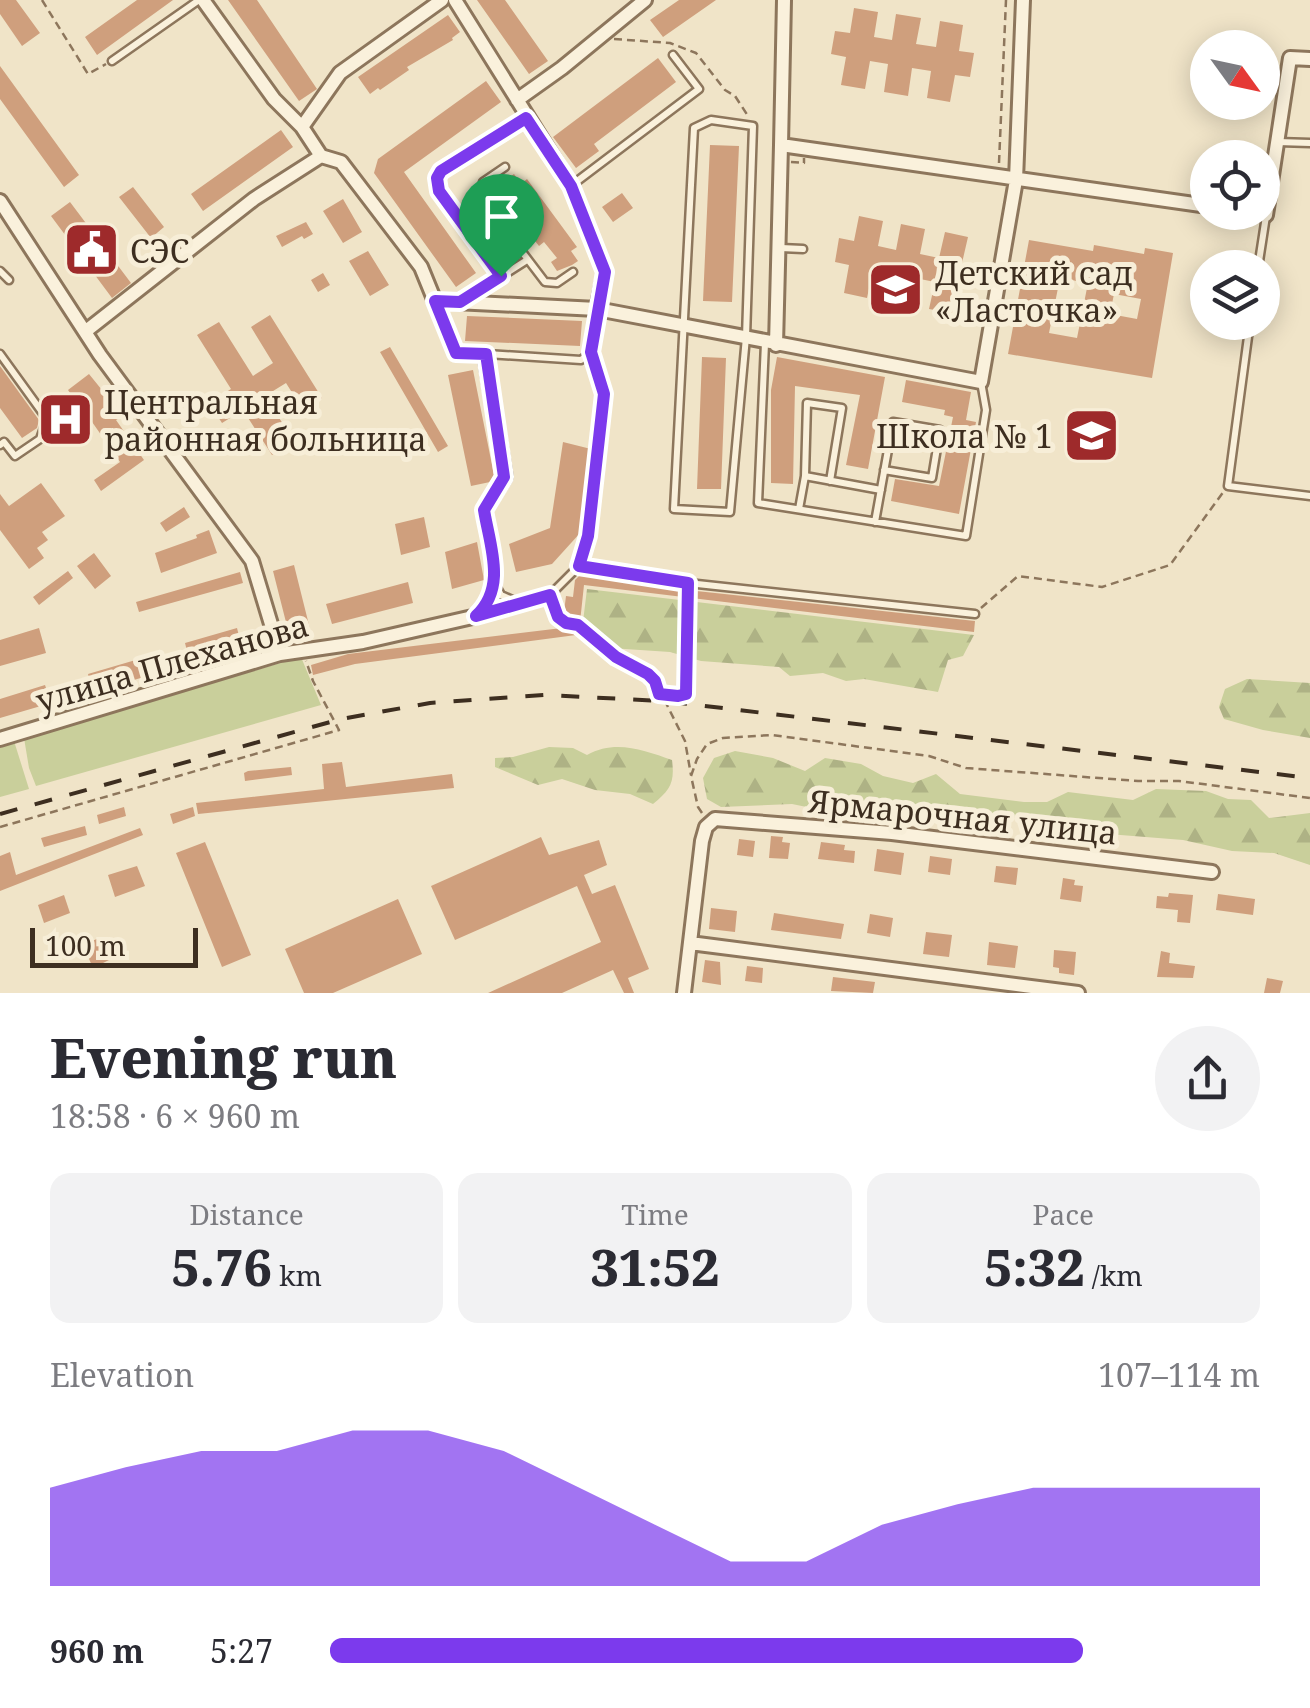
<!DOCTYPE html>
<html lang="en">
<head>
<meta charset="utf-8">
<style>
	:root { --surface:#fff; --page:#f2f2f3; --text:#2b2b33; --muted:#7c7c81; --accent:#7c3aed }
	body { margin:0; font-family:"Noto Serif",serif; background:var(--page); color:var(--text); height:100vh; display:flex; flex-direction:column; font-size:38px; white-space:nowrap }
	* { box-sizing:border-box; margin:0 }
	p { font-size:32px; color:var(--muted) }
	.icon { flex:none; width:55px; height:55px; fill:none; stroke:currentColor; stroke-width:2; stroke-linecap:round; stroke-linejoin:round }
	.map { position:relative; height:993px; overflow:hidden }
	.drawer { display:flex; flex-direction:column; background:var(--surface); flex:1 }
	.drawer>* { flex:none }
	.needle { width:65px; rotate:123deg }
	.controls { position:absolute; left:1190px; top:30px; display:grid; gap:20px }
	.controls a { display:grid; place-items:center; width:90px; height:90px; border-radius:50%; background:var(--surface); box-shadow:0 5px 25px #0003; font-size:50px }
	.scale { position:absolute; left:30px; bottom:25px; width:168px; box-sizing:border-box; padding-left:10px; border:5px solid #3d2e20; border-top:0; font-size:28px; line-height:35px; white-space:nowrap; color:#3d2e20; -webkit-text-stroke:8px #f7eed8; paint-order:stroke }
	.pin { position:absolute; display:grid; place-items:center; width:85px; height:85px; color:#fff; margin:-102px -42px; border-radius:50% 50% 50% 0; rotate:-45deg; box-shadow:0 0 10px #0007 }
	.pin .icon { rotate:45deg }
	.round { display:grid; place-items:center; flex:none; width:105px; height:105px; border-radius:52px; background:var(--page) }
	.summary { display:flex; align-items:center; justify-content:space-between; height:170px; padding:0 50px }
	h1 { font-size:55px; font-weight:800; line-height:75px }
	.stats { display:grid; grid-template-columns:repeat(3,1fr); gap:15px; height:170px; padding:10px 50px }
	.stats div { display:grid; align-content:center; border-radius:20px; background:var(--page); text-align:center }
	.stats b { font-size:50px; font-weight:800 }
	.stats small { font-size:28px; font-weight:400 }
	.stats p { font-size:28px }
	.chart { height:280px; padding:20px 50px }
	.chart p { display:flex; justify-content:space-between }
	.chart svg { width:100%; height:180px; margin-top:10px; fill:var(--accent); opacity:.7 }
	ul { padding:0 50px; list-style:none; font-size:32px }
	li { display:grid; grid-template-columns:160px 120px 1fr; align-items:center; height:75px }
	li i { height:25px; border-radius:12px; background:var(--accent) }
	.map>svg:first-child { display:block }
</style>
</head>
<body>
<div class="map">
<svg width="1310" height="993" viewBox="0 0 1310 993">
	<defs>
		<pattern id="forest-firs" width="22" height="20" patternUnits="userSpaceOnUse" patternTransform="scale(2.5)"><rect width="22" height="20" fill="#c9cf9b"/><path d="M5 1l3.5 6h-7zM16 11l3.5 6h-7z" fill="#aeb285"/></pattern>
	</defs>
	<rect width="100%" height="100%" fill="#f0e4c8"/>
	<path fill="#c9cf9b" d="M301,657L321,705L36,786L29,768L24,738Z
		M14,741L29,789L0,797V745Z"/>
	<path fill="url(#forest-firs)" d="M587,589L974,635L963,656L948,660L938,692L864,679L846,681L823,673L790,676L779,667L701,661L670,652L595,647L581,638Z
		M1247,679L1310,683V738L1263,730L1224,719L1219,707L1225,689Z
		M549,747L573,748L587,755C615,739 644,750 672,760C675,783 670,790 653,804L630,794L595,790L562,779L538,785L495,767V758L513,757Z
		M735,751L773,758L805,771L825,758L861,764L883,776L913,783L936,774L960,794L1024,802H1047L1068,792L1133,800L1156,789L1206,791L1228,799L1251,800L1269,818L1310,813V865L1274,853L1232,851L1183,840L1108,834L1062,823L998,816L956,820L911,813L885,817L836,813L792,804L721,807L707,799L703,778L714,758Z"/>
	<path fill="#cf9f7d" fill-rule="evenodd" d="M0,0H16L40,33L22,46L0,14Z
		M137,0H173L97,55L85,37Z
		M228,0H257L317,89L299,101Z
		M477,0H505L548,61L529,74Z
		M679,0H716L663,37L650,20Z
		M854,8L878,12L874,37L892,40L896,14L921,18L916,44L936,47L940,21L963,25L959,51L974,53L970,77L955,75L950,102L927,98L931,71L912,68L908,96L884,92L888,64L870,61L865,89L841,85L846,57L831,54L835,31L850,33Z
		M448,15L460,32L452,38L453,40L407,67L409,70L380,90L378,88L370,94L358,77Z
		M658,58L676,82L594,144L599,151L576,168L553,137Z
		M0,66L79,175L64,187L0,99Z
		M486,81L501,102L404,172L476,273L456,287L374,173L378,159Z
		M281,130L293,147L203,211L191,194Z
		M710,145L739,146L732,302L703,301Z
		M514,174L521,184L527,179L577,247L571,251L578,261L572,265L557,271L551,262L557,258L544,242L539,246L500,197L505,193L499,185Z
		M133,187L164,227L151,238L119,197Z
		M622,193L633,208L613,222L602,207Z
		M343,199L362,232L343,243L323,211Z
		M70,202L131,283L112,298L51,216Z
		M859,216L883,221L878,246L896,250L901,224L925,229L920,254L939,258L945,232L968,237L962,263L978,266L973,289L958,286L952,313L929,309L935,282L915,278L910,306L886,301L891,273L873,269L867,298L844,293L849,265L835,262L839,238L854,241Z
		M306,222L313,234L304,239L302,236L282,247L276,236Z
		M1029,240L1093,251L1094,245L1144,254L1145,248L1173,253L1152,378L1008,354ZM1060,278L1088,283L1077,338L1049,333ZM1114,294L1141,299L1137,319L1110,314Z
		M368,251L389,285L370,296L349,261Z
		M323,273L330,285L318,292L311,280Z
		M270,315L322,398L303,410L286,383L265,396L294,441L272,455L243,410L222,423L209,403L231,389L197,335L219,322L253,376L273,363L251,327Z
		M467,316L582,321L580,346L465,341Z
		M390,347L448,446L438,452L380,352Z
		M702,357L726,358L721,489H697Z
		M777,357L885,377L868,469L846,465L860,395L795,386L793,484L771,483V390Z
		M0,366L39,420L37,428L22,438L0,408Z
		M473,370L494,475L490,482L471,486L448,375Z
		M89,374L123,416L116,420L144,460L101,491L94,480L120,462L90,419L63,438L56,427L81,409L68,390Z
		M906,380L971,392L966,420L976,422L959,514L891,501L895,479L939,486L953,417L944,415L945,410L902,402Z
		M563,442L591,449L581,532L552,564L516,572L509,544L550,528Z
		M41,483L65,516L42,532L48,540L37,548L44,558L29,569L0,530V494L9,506Z
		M184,507L190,517L166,532L160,523Z
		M424,517L430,547L401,555L395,524Z
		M209,530L217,553L161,573L155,553L197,538L196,535Z
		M477,542L484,580L452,589L445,552Z
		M94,553L111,576L95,589L77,566Z
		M294,565L310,629L289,634L273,571Z
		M68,571L73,578L39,605L33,597Z
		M240,572L243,583L139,612L136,602Z
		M581,574L687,590L975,621L974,632L584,585L580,622H575L576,635L355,664L313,675L311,665L348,654L562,628L566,596L573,597L575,580Z
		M408,582L413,603L332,624L326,604Z
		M39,628L46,653L0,666V640Z
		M237,628L242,648L190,663L185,643Z
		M139,659L144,677L93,692L88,674Z
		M45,685L51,703L0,718V699Z
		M342,762L346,787L452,774L454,788L198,814L196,803L324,789L322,764Z
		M291,767L292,775L245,781L244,773L248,771Z
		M124,807L126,816L99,824L97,815Z
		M193,807L195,816L173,824L170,814Z
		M85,826L87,835L44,847L41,838Z
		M140,828L143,835L0,891V856L10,852L16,875Z
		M771,836L783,837L782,842L790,843L788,859L769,858Z
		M541,837L549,855L599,840L607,865L584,875L592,894L615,885L649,969L628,978L634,993H624L613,970L562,993H488L601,942L577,886L455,940L431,886Z
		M739,839L755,841L753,857L737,855Z
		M205,842L251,955L222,967L176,853Z
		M821,842L845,845L844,850L855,851L854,863L818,859Z
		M877,849L904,853L901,875L874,871Z
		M930,856L952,859L950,875L928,872Z
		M137,866L145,886L115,897L108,875Z
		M996,866L1018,868L1016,885L994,882Z
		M1063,878L1075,880L1074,885L1083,886L1081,902L1060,899Z
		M1169,893L1193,895L1190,923L1177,922L1178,910L1156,908L1157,896L1168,897Z
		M1218,894L1255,899L1253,915L1216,910Z
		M64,895L70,913L44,923L38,905Z
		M398,899L422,954L333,993H304L285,949Z
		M711,908L737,911L735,932L709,929Z
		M774,913L844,924L841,939L771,930Z
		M870,914L893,918L890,937L867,933Z
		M926,932L952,935L949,957L923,954Z
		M99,938L109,960L93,968L83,945Z
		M989,942L1018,946L1015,968L987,965Z
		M1054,950L1076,952L1074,975L1059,973V968L1053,967Z
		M1161,951L1170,953L1169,963L1195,966L1193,978L1157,977Z
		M705,960L720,962L721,985L702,982Z
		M747,966L763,968L762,983L745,981Z
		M833,977L875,982L873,993L831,991Z
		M1267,978L1283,981L1280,993H1264Z"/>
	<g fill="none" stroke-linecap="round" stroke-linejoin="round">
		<defs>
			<path id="service" d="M112,61L199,0
				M711,120L753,126L746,337L730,512L674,509L694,128Z
				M1278,142L1310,143
				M505,167L483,182L481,198L545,282L557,283L573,272
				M572,185L699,89L673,55
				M781,248L803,249
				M1258,268L1266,216
				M0,271L9,280
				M501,276L439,191L437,178L441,171L526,118
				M466,299L527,260
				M1250,322L1228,486L1310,496
				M765,343L758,503L966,536L986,410L981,382
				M0,354L47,419L40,439L15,456L4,442L0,445
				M487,354L581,360L591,352L597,309
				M805,476L807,403L842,408L830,481
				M799,509L805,476L881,490
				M875,522L893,422L940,430L932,478L884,470
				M579,566L588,535L604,394L591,352
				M496,586L501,595L519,603
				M483,614L550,595L579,566L688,583L975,614"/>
			<path id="minor" d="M203,0L274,99L302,127L321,156
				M455,0L571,186L605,272L597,309
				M517,100L562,68L645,0
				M302,127L340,73L442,0
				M781,145L784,0
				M0,201L100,355L252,561L280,654
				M1251,212L1266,215L1290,58L1310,59
				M435,301L597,309L981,382L1016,180L1023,0
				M776,345L781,145L1208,206
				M0,739L280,654L363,642L477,616C507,587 490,547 484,510L505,477L485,354L456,353L421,267L341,162L321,156L254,199L86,331
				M690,943L1078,993
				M684,993L702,841L706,827L715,819L892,833L1212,872"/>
		</defs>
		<use href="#service" stroke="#8d765c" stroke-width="11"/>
		<use href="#minor" stroke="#8d765c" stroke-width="18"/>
		<path stroke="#8d765c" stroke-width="2.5" stroke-dasharray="8 5" stroke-linecap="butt" d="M42,0L88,74L106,64
			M614,39L670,43L696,53L725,90L735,96L748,116
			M791,162L804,163V158
			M999,163L1006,0
			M552,601L558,617L566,623L579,625L616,657L655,681L685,741L691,775
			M981,608L1018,576L1102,587L1170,565L1224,491
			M659,694L678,696L687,693L689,594
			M702,813L698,807L691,776L697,759L707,744L723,738L772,735L929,756L966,768L1138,781H1179L1310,798
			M0,827L339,730L313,681L306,661"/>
		<use href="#service" stroke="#faf1dc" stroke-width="6"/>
		<use href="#minor" stroke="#faf1dc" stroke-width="12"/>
		<path stroke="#3d2e20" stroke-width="4" stroke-dasharray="18 18" stroke-linecap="butt" d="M0,814L341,719L430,703L544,695L663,701L1310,778"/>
	</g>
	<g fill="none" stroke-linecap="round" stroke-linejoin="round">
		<defs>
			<path id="route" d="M526,118L571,186L605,272L591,352L604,394L588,536L579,566L688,583L686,694L678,696L659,694L655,681L648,674L616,657L578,625L566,623L558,617L550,595L476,616C507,587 490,547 484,510L504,477L486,354L456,353L435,301L460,302L501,276L439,191L437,178L441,171Z"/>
		</defs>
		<use href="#route" stroke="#fff" stroke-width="20"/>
		<use href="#route" stroke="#7c3aed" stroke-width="12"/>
	</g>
	<defs>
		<symbol id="civic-square" viewBox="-11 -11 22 22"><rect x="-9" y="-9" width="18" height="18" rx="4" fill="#9e2a2b" stroke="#f7eed8"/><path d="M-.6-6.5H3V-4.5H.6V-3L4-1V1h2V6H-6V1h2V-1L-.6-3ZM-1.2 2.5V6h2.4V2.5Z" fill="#fff"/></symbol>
		<symbol id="school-square" viewBox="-11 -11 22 22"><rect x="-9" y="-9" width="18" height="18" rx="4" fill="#9e2a2b" stroke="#f7eed8"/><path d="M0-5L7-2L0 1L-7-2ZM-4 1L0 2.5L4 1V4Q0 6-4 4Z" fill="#fff"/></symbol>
		<symbol id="hospital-square" viewBox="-11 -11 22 22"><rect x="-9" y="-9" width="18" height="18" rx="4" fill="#9e2a2b" stroke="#f7eed8"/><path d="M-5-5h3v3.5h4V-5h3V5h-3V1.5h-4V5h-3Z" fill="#fff"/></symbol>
	</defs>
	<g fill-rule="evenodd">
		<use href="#civic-square" x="60" y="218" width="63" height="63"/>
		<use href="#school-square" x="864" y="258" width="63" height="63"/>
		<use href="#hospital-square" x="34" y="388" width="63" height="63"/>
		<use href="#school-square" x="1060" y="404" width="63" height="63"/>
	</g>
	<g text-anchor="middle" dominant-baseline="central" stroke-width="10" stroke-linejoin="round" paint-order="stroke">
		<g font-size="32" fill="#3d2e20" stroke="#f7eed8" text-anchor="start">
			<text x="130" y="250">СЭС</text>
			<text x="935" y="272">Детский сад<tspan x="935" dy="37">«Ласточка»</tspan></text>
			<text x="104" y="401">Центральная<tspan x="104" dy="37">районная больница</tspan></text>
			<text x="1053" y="435" text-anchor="end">Школа № 1</text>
		</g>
		<g font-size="32" fill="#3d2e20" stroke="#f7eed8">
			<text transform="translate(172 662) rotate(-16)">улица Плеханова</text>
			<text transform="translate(963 816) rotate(6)">Ярмарочная улица</text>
		</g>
	</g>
</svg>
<div class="controls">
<a><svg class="needle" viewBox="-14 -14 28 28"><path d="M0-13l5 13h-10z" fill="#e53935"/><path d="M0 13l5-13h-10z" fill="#7c7c81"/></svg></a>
<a><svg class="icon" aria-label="locate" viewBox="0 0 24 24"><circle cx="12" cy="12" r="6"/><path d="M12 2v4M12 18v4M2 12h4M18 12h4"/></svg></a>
<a><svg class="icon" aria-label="layers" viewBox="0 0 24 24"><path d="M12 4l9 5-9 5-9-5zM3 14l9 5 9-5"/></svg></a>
</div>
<div class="scale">100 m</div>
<div class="pin" style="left:501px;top:276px;background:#1e9e55"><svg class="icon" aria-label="arrive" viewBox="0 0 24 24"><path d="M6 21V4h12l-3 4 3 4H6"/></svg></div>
</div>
<section class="drawer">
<div class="summary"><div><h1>Evening run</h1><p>18:58 · 6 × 960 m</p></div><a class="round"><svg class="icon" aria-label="share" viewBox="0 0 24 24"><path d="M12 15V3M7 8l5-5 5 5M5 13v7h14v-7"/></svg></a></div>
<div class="stats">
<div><p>Distance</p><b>5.76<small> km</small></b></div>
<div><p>Time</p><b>31:52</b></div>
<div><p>Pace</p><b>5:32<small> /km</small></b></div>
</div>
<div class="chart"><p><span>Elevation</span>107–114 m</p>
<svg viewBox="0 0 160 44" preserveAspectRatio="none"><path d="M0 44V20L10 15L20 11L30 11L40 6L50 6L60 11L70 20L80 29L90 38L100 38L110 29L120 24L130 20L140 20L150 20L160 20V44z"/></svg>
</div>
<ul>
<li><b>960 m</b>5:27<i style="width:81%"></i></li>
</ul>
</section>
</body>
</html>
